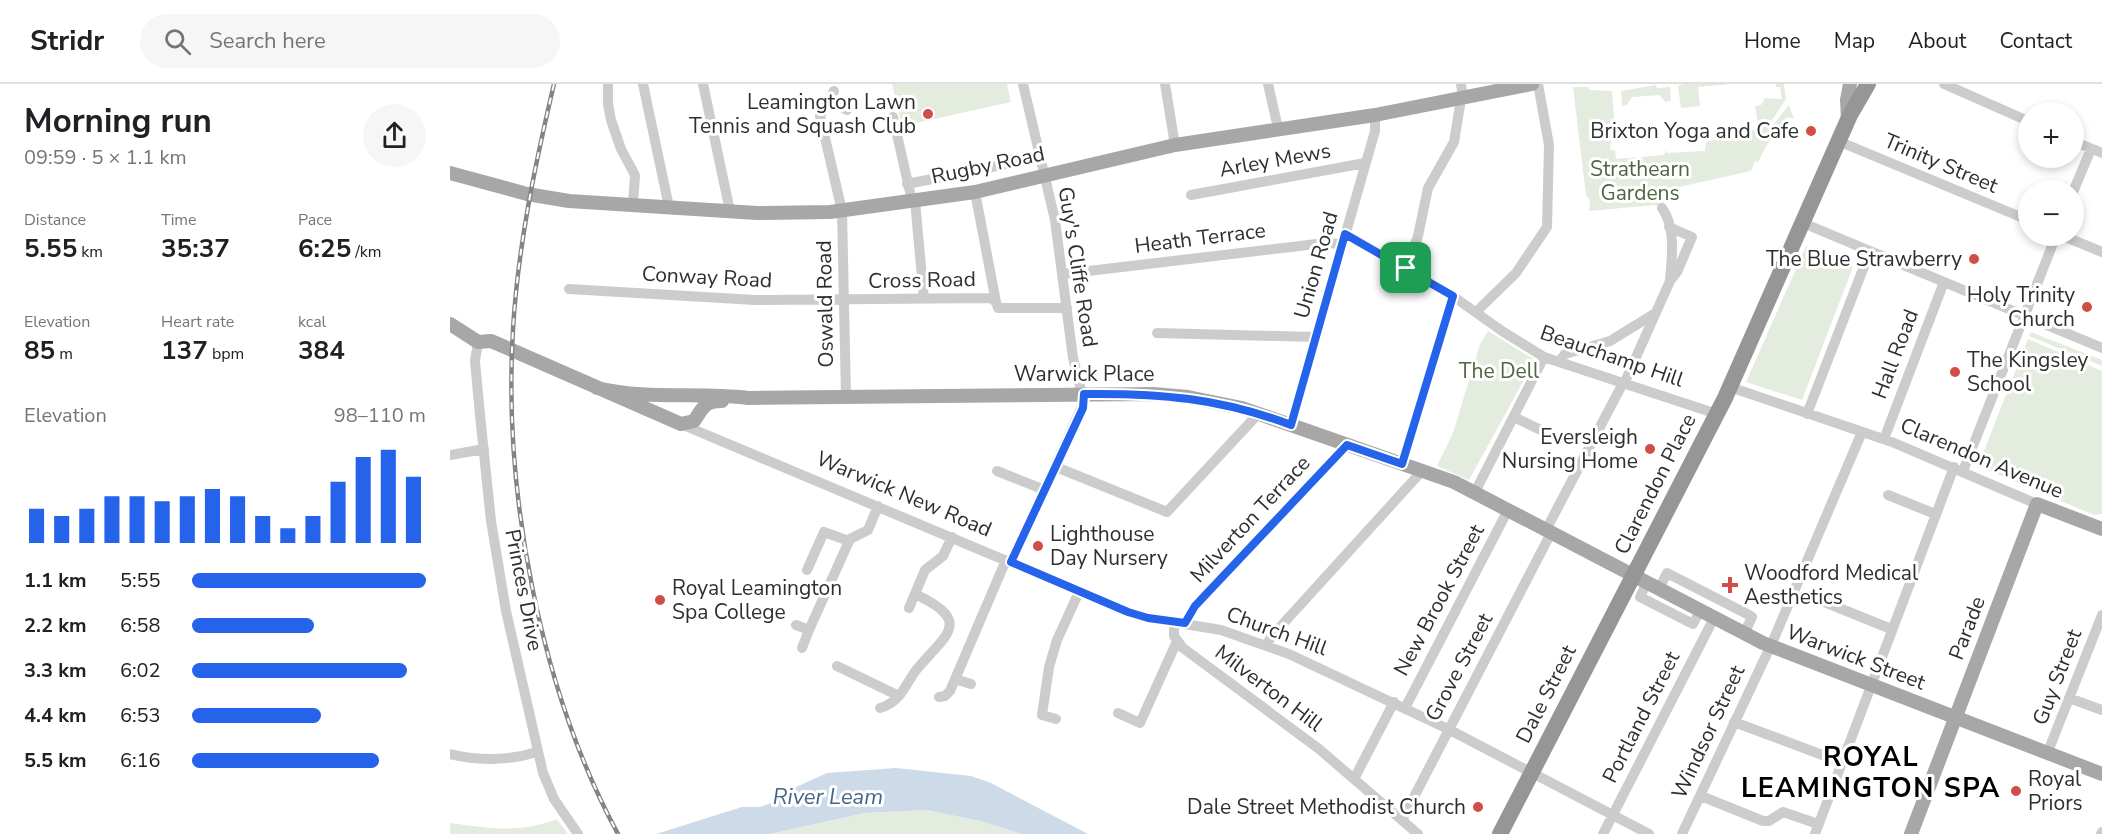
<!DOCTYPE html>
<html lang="en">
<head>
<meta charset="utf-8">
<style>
	:root { --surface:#fff; --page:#f6f6f6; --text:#202124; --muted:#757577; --line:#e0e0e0; --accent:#2563eb }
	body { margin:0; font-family:"Nunito Sans",sans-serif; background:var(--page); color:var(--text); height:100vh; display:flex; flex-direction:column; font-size:22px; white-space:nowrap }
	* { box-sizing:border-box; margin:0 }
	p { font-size:20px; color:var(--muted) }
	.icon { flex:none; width:33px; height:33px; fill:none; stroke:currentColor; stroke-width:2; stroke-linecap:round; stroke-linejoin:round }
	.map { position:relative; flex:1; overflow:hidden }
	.side { display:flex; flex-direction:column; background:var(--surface); width:450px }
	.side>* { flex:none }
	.tools { position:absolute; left:1568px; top:18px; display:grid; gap:12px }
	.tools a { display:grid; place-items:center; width:66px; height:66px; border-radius:50%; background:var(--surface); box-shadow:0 3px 9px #0003; font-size:30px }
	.pin { position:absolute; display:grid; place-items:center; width:51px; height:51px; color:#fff; margin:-26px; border-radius:12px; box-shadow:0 3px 9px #0006 }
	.round { display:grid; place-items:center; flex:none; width:63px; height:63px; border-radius:32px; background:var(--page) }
	.head { display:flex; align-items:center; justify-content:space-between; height:102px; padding:0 24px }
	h1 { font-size:33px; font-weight:700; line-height:45px }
	.metrics { display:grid; grid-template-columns:repeat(3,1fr); gap:9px; height:102px; padding:6px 24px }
	.metrics div { display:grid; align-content:center }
	.metrics b { font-size:26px; font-weight:700 }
	.metrics small { font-size:16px; font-weight:400 }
	.metrics p { font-size:16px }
	.chart { height:168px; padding:12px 24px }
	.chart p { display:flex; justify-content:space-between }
	.chart svg { width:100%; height:108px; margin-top:6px; stroke:var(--accent); stroke-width:6 }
	ul { padding:0 24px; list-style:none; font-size:20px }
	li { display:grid; grid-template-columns:96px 72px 1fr; align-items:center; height:45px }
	li i { height:15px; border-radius:8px; background:var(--accent) }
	header { display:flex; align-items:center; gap:36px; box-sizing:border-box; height:84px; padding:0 30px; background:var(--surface); border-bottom:2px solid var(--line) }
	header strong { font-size:28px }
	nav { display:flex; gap:33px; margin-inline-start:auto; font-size:21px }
	.search { width:420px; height:54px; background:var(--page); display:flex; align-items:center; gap:15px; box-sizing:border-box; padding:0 21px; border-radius:33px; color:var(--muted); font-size:22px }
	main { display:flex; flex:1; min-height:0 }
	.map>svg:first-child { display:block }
</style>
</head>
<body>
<header>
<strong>Stridr</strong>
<div class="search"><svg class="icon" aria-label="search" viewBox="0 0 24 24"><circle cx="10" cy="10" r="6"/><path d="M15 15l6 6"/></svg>Search here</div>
<nav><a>Home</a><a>Map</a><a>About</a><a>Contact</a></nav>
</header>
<main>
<section class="side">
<div class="head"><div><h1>Morning run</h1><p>09:59 · 5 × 1.1 km</p></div><a class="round"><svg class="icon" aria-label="share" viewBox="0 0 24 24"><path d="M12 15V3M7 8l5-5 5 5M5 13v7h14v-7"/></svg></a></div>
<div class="metrics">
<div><p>Distance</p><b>5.55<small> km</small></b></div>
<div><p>Time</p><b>35:37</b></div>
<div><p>Pace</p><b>6:25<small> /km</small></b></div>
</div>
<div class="metrics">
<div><p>Elevation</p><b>85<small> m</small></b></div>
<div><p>Heart rate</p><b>137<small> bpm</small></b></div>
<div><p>kcal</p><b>384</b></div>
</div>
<div class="chart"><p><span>Elevation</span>98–110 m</p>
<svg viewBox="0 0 160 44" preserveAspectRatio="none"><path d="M5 44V30M15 44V33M25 44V30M35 44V25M45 44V25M55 44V27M65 44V25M75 44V22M85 44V25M95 44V33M105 44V38M115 44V33M125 44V19M135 44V9M145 44V6M155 44V17"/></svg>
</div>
<ul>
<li><b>1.1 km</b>5:55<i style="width:100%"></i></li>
<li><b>2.2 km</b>6:58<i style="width:52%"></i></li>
<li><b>3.3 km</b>6:02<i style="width:92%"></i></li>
<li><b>4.4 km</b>6:53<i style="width:55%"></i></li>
<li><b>5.5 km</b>6:16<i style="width:80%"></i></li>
</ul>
</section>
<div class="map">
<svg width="1652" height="750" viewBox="0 0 1652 750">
	<rect width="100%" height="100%" fill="#fff"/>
	<path fill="#e4ebdf" d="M442,0H557L561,18L452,42Z
		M1234,0H1279L1248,3L1250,22L1231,24L1228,2Z
		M1326,0H1334L1336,15L1323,35L1308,40L1305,22L1311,21L1315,14L1332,15L1330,3H1326Z
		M1206,1L1207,4L1220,3L1221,17L1215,18L1210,11L1182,13L1177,21L1172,22L1171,7Z
		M1123,3H1139V6L1162,7L1165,48H1162L1160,66H1165L1166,75L1214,71L1216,66L1217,69L1255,67L1256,58L1324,40L1339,21L1344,35L1337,33L1326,52L1322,51L1308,78L1305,77L1301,87L1215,106L1213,124L1205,121L1139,127L1140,116L1136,111Z
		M1356,162L1403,183L1352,316L1296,298Z
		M1038,247L1085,276L1019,396L987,382L1003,349L1030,260Z
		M1581,248L1652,276V282L1579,252Z
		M1578,255L1652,287V430L1644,431L1528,382Z
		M477,726L530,737L572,750H320L415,729Z
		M107,735L118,750H0V739C39,744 69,750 107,735Z"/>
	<path fill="#cddae8" d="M446,684L521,692L541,699L638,750H572L530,737L477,726L415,729L320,750H206L292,723H310L332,715L346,703L377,689Z"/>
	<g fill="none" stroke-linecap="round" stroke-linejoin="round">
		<path stroke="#ccc" stroke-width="10" d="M158,0V20L161,36L171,65L185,91L183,121
			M193,0L219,123
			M253,0L280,127
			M715,0L725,61
			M818,0L828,44
			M1011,0L1013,14
			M1494,0L1578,37
			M384,7L370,32L392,127L396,312
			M380,15L397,26
			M443,33L462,117
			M1388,57L1578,136
			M1623,57L1652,69
			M457,100L588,74
			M525,108L546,218
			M1623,108L1641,65
			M741,111L915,79
			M465,117L474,215
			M1212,124C1226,143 1222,174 1220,196
			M1353,139L1652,264
			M895,150L997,208L1052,247L1094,273L1267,330
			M1613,152L1652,168
			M956,184L968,152L978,104L1004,58L1011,15
			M613,190L875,159L892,160
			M119,205L305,216L541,214L546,218L548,224H617
			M1026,228L1066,189L1097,143L1099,61L1088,0
			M707,249L865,253
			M28,258L25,277L30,331L41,437L56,527L93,689L104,715L128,750
			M1109,278L1115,270L1160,257L1204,230
			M1174,300L1220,197L1227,188L1242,153L1219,143
			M1280,303L1442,358L1587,420
			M1357,330L1420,167
			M1064,333L1103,352
			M233,341L678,528L698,534L771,546L839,570L998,645L1199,750
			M841,341L925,47V31
			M1434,355L1494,198
			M0,371L34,365
			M952,380L1003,212
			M606,383L717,428L809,329
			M547,387L595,406
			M1513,387L1606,152
			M1025,408L1094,273
			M1438,411L1485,430
			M1096,446L1173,299
			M561,478L634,318L623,274L605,136L573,0
			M357,486L374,448L399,457
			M1197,498L1190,513L1243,540L1250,527
			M1209,505L1217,489L1299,531L1302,533L1294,550
			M1362,513L1441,545
			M459,524L475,486L493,472L502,453
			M724,537V552L733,564L869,665L968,750
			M735,539L745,522L897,361
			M346,541L359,546L352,564
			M359,546L400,455L418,446L428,422
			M817,560L821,553L972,387
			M387,582L449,612
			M505,595L521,600
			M489,613L495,612L500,607L556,476
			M1619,614L1652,626
			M430,624C451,618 454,602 467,585C496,550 524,538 465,510
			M955,624L1058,426
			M668,629L690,639L727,557
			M606,635L592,631L599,583L607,556L629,508
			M1284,638L1391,678
			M0,670C29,677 58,677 87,668
			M1597,670L1652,531
			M904,695L944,618
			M1251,712L1313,737H1319L1333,728L1368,740
			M952,736L1101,449
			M1153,750L1264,534
			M1232,750L1322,559L1412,348
			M1365,750L1504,383
			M1651,750L1652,748"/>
		<path stroke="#a7a7a7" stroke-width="14" d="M1398,35L1397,16L1400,0
			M0,89L77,110L119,117L307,129L380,128L525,108L725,61L925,31L1082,0
			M0,240L28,258L41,257L55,263L231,340L244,337C253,324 254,317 272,317
			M147,304C198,316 246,308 298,314L703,310L738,313L792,324L1004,398L1313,559L1652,690
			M1461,750L1587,420L1652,445"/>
		<path stroke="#969696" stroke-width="16" d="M1050,750L1275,314L1400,31L1418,0"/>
		<defs>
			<path id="rail" d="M104,0C85,81 68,162 63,245C53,408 90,606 168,750"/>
		</defs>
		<use href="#rail" stroke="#848484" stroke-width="4.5"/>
		<use href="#rail" stroke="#fff" stroke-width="2" stroke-dasharray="7" stroke-linecap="butt"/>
	</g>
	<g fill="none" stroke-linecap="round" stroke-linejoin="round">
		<defs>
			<path id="route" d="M895,150L1003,212L952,380L897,361L745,522L735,539L698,534L678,528L561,478L633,324L634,310C709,309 770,314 841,341Z"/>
		</defs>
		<use href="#route" stroke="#fff" stroke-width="12"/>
		<use href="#route" stroke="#2563eb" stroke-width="8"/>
	</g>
	<g fill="#d14e46" stroke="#fff" stroke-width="2">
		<circle cx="478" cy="30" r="6"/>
		<circle cx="1361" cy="47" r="6"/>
		<circle cx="1524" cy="175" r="6"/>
		<circle cx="1637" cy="223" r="6"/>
		<circle cx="1505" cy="288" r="6"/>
		<circle cx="1200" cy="365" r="6"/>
		<circle cx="588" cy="462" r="6"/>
		<path d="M1277 492h6v6h6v6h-6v6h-6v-6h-6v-6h6z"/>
		<circle cx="210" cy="516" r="6"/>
		<circle cx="1566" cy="707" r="6"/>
		<circle cx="1028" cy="723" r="6"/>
	</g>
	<g text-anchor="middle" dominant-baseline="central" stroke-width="6" stroke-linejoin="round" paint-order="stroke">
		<g font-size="21" fill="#2f2f2f" stroke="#fff" text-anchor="end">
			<text x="466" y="18">Leamington Lawn<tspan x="466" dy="24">Tennis and Squash Club</tspan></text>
			<text x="1349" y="47">Brixton Yoga and Cafe</text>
			<text x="1512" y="175">The Blue Strawberry</text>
			<text x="1625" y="211">Holy Trinity<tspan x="1625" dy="24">Church</tspan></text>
			<text x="1517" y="276" text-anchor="start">The Kingsley<tspan x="1517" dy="24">School</tspan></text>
			<text x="1188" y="353">Eversleigh<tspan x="1188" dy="24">Nursing Home</tspan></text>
			<text x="600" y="450" text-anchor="start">Lighthouse<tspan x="600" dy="24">Day Nursery</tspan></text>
			<text x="1294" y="489" text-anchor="start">Woodford Medical<tspan x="1294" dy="24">Aesthetics</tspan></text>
			<text x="222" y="504" text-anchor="start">Royal Leamington<tspan x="222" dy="24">Spa College</tspan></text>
			<text x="1578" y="695" text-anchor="start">Royal<tspan x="1578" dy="24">Priors</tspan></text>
			<text x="1016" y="723">Dale Street Methodist Church</text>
		</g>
		<g font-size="21" fill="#2f2f2f" stroke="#fff">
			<text transform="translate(825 76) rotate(-10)">Arley Mews</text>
			<text transform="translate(1491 79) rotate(23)">Trinity Street</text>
			<text transform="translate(538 81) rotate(-12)">Rugby Road</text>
			<text transform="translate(750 154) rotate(-7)">Heath Terrace</text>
			<text transform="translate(866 181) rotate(-74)">Union Road</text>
			<text transform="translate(628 183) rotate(81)">Guy's Cliffe Road</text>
			<text transform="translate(257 193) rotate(3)">Conway Road</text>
			<text transform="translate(472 196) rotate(-1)">Cross Road</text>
			<text transform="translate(375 220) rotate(-91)">Oswald Road</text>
			<text transform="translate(1445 270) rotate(-69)">Hall Road</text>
			<text transform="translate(1162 272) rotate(19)">Beauchamp Hill</text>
			<text x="634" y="290">Warwick Place</text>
			<text transform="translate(1532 374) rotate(23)">Clarendon Avenue</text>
			<text transform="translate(1205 400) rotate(-63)">Clarendon Place</text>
			<text transform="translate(454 410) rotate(23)">Warwick New Road</text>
			<text transform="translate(800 435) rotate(-47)">Milverton Terrace</text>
			<text transform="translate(74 506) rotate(79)">Princes Drive</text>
			<text transform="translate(989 516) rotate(-62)">New Brook Street</text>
			<text transform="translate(1517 544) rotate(-69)">Parade</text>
			<text transform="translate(827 547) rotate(20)">Church Hill</text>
			<text transform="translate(1406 573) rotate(21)">Warwick Street</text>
			<text transform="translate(1009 583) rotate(-62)">Grove Street</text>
			<text transform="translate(1607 593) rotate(-69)">Guy Street</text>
			<text transform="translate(819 604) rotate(37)">Milverton Hill</text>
			<text transform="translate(1096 610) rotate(-63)">Dale Street</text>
			<text transform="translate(1191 633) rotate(-63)">Portland Street</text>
			<text transform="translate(1258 648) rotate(-65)">Windsor Street</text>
		</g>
		<g font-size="21" fill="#4e6642" stroke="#fff">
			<text x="1190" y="85">Strathearn<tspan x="1190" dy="24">Gardens</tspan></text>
			<text x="1049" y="287">The Dell</text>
		</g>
		<g font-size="22" font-style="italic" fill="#466688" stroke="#fff">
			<text x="378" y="713">River Leam</text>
		</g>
		<g font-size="27" font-weight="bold" letter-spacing="1.5" fill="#000" stroke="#fff">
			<text x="1421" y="673">ROYAL<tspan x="1421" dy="31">LEAMINGTON SPA</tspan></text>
		</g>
	</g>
</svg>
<div class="tools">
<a>+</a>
<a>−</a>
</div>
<div class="pin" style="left:956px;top:184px;background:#1e9e55"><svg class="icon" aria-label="arrive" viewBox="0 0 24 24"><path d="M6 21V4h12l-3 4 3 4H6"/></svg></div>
</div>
</main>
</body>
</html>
